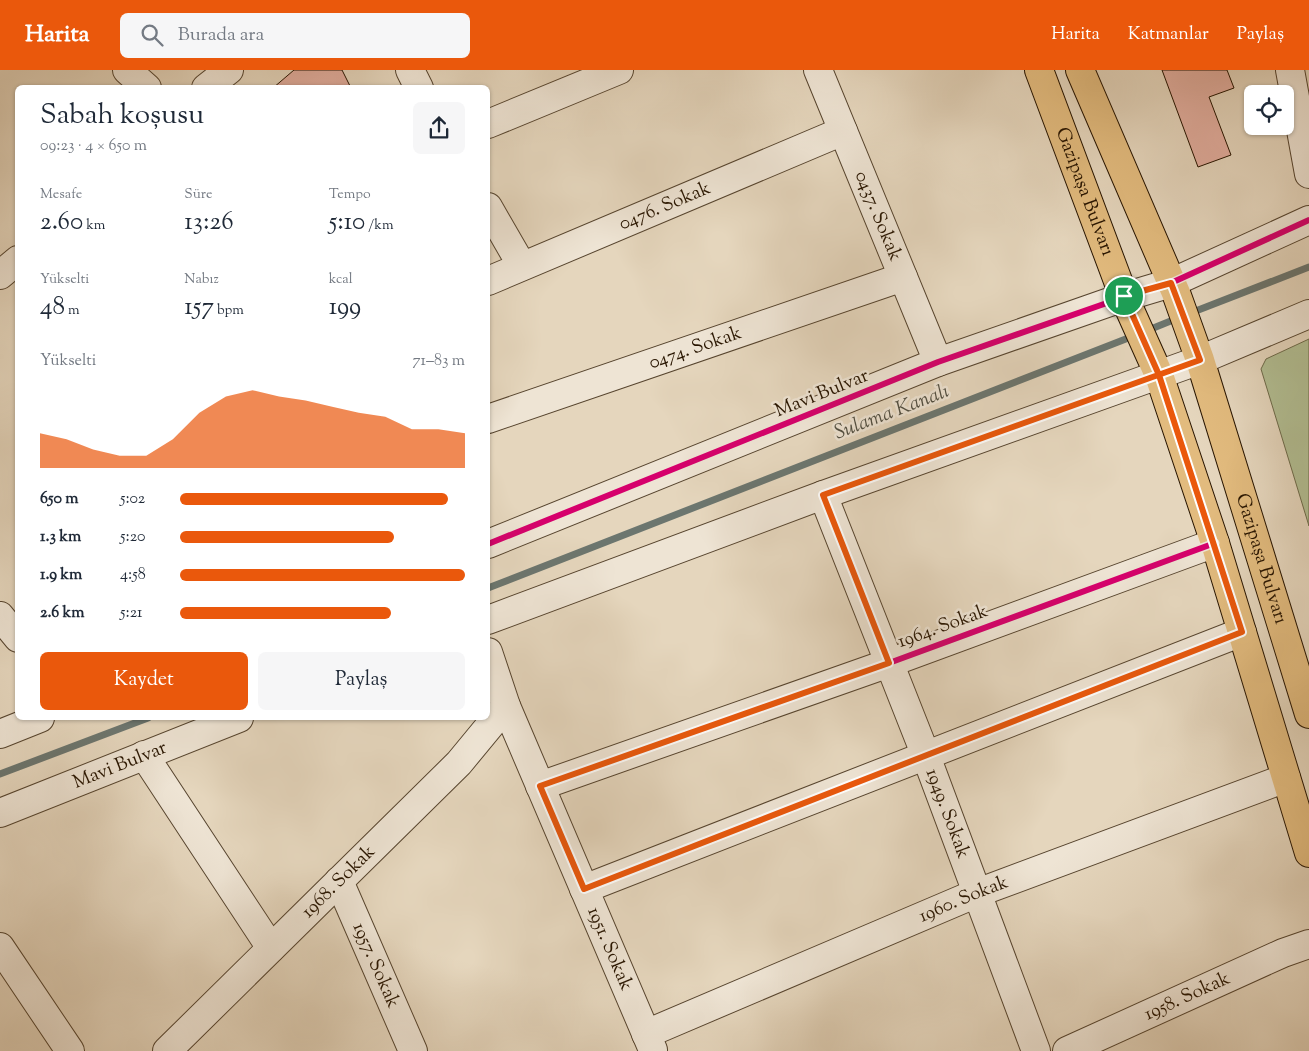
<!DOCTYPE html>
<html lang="tr">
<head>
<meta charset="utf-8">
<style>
	:root { --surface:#fff; --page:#f6f6f7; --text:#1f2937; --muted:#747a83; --accent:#ea580c }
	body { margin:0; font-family:"Sorts Mill Goudy",serif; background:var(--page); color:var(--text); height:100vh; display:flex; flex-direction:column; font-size:19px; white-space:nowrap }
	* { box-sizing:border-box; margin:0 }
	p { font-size:16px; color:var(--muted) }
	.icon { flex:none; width:28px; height:28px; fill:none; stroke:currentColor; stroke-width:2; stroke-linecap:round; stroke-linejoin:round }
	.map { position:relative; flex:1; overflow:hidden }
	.drawer { position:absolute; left:15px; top:15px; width:475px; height:635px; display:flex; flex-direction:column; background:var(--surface); border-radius:8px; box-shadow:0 1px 4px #0004 }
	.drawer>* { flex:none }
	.fabs { position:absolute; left:1244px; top:15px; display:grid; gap:10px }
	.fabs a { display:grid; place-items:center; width:50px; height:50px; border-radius:8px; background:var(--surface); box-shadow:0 1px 4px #0004; font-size:25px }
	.pin { position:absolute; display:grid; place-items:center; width:42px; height:42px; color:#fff; margin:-21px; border:2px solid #fff; border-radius:50%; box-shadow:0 1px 5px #0007 }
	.round { display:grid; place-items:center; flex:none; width:52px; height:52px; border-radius:8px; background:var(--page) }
	.overview { display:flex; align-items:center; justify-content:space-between; height:85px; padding:0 25px }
	h1 { font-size:28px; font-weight:600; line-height:38px }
	.metrics { display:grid; grid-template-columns:repeat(3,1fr); gap:8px; height:85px; padding:5px 25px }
	.metrics div { display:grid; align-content:center }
	.metrics b { font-size:25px; font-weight:600 }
	.metrics small { font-size:14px; font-weight:400 }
	.metrics p { font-size:14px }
	.chart { height:140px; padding:10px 25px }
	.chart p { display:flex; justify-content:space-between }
	.chart svg { width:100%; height:90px; margin-top:5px; fill:var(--accent); opacity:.7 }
	.primary-button { display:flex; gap:10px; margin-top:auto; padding:10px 25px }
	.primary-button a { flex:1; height:58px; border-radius:8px; background:var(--accent); color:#fff; font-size:20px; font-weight:600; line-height:58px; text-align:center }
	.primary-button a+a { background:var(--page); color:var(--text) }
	ul { padding:0 25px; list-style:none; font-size:16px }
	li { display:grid; grid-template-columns:80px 60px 1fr; align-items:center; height:38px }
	li i { height:12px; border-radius:6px; background:var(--accent) }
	header { display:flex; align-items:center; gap:30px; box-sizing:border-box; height:70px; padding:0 25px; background:var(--accent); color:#fff }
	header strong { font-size:24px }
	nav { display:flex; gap:28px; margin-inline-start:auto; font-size:18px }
	.search { width:350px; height:45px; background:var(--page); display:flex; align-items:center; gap:12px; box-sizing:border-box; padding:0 18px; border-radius:8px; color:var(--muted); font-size:19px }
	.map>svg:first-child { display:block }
</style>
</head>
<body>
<header>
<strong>Harita</strong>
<div class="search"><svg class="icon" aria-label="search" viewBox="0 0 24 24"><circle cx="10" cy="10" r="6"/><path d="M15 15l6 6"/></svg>Burada ara</div>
<nav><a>Harita</a><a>Katmanlar</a><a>Paylaş</a></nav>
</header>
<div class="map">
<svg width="1309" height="981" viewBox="0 0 1309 981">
	<rect width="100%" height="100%" fill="#e5d6bd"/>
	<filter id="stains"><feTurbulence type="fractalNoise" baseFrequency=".004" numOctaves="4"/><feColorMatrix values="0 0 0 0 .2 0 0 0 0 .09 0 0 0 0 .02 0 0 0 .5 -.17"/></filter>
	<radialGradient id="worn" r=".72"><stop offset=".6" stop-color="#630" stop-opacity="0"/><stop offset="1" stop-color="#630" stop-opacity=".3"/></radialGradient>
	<path fill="#b2be93" stroke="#6d6a4a" d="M1309,269V456L1261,299L1266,289Z"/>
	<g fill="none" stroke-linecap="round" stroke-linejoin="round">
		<path stroke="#6c766f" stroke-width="7" d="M1188,244L1309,197
			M1146,261L1178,248
			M488,518L1136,265
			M0,704L148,648"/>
	</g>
	<path fill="#e1ad9e" stroke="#281500" d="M294,0H342L351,18H273Z
		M1162,0H1227L1234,18L1209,27L1231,85L1198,97Z"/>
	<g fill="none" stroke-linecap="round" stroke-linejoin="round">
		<defs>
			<g id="minor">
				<path d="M127,0L147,18"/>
				<path d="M410,0L419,18"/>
				<path id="s1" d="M818,0L938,292"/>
				<path d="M1290,0L1309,104"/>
				<path d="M206,18L229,0"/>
				<path d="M488,54L619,0"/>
				<path d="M488,137L522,196"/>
				<path d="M0,205L18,190"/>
				<path id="s2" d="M488,211L843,61"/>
				<path id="s3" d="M488,349L903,207"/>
				<path id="s4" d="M823,425L926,686L1036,981"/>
				<path d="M488,474L938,292L1124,227L1171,213L1309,150"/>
				<path d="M0,546L18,568"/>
				<path d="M488,550L823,425L1200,290L1309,244"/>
				<path id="s5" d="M488,582L506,636L653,980"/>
				<path d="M0,664L40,648"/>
				<path d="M144,685L271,878"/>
				<path d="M540,716L889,593L1215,473"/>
				<path id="s6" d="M0,743L239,648"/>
				<path id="s7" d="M339,811L413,981"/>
				<path d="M584,819L1242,562"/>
				<path d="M0,877L70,981"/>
				<path id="s8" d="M646,964L977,823L1286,708"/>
				<path id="s9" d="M167,981L459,693L506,636"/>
				<path id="s10" d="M1067,981L1283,883L1309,874"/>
			</g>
			<g id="major">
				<path id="s11" d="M1039,0L1124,227L1159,305L1215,473L1309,783"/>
				<path id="s12" d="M1080,0L1176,223L1200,290L1309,644"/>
			</g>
		</defs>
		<use href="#minor" stroke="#57452f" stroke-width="30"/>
		<use href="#major" stroke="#281500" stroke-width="30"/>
		<use href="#minor" stroke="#eee4d4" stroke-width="28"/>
		<use href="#major" stroke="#e2bb7e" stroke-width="28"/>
		<defs>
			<path id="cycleway" d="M488,474L938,292L1124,227L1171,213L1309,150
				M540,716L889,593L1215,473"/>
		</defs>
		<use href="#cycleway" stroke="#eee4d4" stroke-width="9"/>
		<use href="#cycleway" stroke="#d6006c" stroke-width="6"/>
	</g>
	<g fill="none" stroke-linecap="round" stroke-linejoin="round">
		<defs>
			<path id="route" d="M1124,226L1159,305L1242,562L584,819L540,716L889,593L823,425C949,380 1075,335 1200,290L1171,213L1124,226"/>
		</defs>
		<use href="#route" stroke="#fff" stroke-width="10"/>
		<use href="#route" stroke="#ea580c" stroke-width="6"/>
	</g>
	<g text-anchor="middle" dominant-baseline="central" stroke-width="5" stroke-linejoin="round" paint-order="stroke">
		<g font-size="19" fill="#281500" stroke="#eee4d4">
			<text stroke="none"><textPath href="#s11" startOffset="130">Gazipaşa Bulvarı</textPath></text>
			<text stroke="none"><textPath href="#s2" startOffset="192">0476. Sokak</textPath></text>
			<text stroke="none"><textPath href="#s1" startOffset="158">0437. Sokak</textPath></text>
			<text stroke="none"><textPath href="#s3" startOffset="219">0474. Sokak</textPath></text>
			<text transform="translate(822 324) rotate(-22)">Mavi Bulvar</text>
			<text stroke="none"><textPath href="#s12" startOffset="522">Gazipaşa Bulvarı</textPath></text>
			<text transform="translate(943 557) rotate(-20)">1964. Sokak</text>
			<text stroke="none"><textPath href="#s6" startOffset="129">Mavi Bulvar</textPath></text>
			<text stroke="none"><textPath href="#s4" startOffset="342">1949. Sokak</textPath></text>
			<text stroke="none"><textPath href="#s9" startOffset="241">1968. Sokak</textPath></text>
			<text stroke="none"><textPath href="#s8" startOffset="345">1960. Sokak</textPath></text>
			<text stroke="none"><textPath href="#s5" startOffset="321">1951. Sokak</textPath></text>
			<text stroke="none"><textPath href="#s7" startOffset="92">1957. Sokak</textPath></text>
			<text stroke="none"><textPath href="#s10" startOffset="132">1958. Sokak</textPath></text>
		</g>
		<g font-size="20" font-style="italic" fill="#504e41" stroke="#eee4d4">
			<text transform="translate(892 343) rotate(-21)">Sulama Kanalı</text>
		</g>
	</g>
	<rect width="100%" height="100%" filter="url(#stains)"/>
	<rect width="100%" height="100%" fill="url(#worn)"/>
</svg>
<div class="fabs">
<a><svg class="icon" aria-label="locate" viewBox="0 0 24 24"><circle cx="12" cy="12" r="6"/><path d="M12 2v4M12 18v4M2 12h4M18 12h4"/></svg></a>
</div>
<div class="pin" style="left:1124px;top:226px;background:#1e9e55"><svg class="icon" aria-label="arrive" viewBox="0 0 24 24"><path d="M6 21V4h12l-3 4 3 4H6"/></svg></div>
<section class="drawer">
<div class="overview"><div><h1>Sabah koşusu</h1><p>09:23 · 4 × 650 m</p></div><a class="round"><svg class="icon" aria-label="share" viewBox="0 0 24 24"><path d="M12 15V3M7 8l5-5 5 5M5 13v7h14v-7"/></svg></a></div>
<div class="metrics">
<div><p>Mesafe</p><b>2.60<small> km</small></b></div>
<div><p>Süre</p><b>13:26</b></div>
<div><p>Tempo</p><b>5:10<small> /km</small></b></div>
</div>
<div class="metrics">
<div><p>Yükselti</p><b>48<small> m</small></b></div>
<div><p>Nabız</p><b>157<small> bpm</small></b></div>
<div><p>kcal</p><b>199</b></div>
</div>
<div class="chart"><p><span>Yükselti</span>71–83 m</p>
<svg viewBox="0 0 160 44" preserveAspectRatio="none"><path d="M0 44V27L10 30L20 35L30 38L40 38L50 30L60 17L70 9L80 6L90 9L100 11L110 14L120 17L130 19L140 25L150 25L160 27V44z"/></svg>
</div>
<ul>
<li><b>650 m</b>5:02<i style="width:94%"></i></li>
<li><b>1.3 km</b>5:20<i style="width:75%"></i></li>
<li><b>1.9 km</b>4:58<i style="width:100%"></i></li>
<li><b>2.6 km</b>5:21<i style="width:74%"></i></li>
</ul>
<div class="primary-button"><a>Kaydet</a><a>Paylaş</a></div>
</section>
</div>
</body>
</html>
